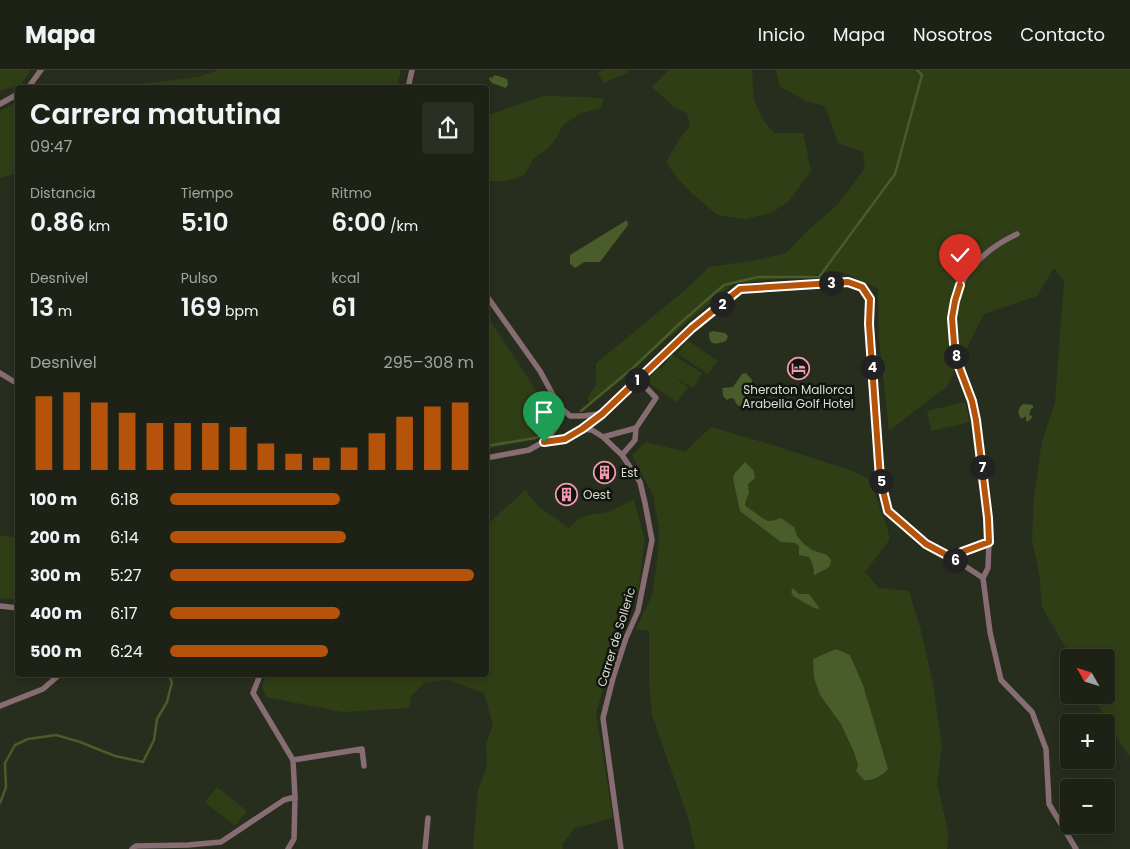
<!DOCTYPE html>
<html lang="es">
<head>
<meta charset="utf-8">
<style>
	:root { --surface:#1e2216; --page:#2b2f23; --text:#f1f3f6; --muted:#a1a4a1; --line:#3c3f35; --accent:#b45309 }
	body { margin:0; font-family:Poppins,sans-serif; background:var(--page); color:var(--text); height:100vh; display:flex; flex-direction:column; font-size:19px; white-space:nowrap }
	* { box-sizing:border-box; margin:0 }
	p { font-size:16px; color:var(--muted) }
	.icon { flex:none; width:28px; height:28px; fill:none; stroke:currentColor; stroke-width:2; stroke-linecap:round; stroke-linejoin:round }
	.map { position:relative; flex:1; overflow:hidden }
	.sheet { position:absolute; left:15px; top:15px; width:474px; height:592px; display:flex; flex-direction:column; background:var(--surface); border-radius:5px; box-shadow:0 2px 8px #0003,0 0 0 1px var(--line) }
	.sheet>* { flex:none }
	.needle { width:32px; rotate:309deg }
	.fabs { position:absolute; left:1060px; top:579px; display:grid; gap:10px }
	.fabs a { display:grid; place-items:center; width:55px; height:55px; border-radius:5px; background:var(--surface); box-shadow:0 2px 8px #0003,0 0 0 1px var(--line); font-size:25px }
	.pin { position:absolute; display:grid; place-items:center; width:42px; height:42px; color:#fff; margin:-51px -21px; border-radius:50% 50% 50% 0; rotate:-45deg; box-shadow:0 0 5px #0007 }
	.pin .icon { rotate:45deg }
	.km { position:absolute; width:25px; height:25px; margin:-12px; border-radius:50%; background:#222; color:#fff; font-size:14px; line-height:25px; text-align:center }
	.round { display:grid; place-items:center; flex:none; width:52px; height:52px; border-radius:5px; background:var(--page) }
	.overview { display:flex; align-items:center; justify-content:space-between; height:85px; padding:0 15px }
	h1 { font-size:28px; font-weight:600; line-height:38px }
	.metrics { display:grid; grid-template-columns:repeat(3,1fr); gap:8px; height:85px; padding:5px 15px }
	.metrics div { display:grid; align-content:center }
	.metrics b { font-size:25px; font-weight:600 }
	.metrics small { font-size:14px; font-weight:400 }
	.metrics p { font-size:14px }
	.chart { height:140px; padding:10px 15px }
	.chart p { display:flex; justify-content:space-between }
	.chart svg { width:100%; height:90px; margin-top:5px; stroke:var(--accent); stroke-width:6 }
	ul { padding:0 15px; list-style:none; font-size:16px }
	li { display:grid; grid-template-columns:80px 60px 1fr; align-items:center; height:38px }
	li i { height:12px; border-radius:6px; background:var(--accent) }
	header { display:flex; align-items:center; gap:30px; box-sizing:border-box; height:70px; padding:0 25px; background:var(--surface); border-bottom:1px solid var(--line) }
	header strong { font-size:24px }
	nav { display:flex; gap:28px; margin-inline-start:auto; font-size:18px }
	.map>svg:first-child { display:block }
</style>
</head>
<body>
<header>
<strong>Mapa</strong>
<nav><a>Inicio</a><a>Mapa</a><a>Nosotros</a><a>Contacto</a></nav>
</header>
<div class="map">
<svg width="1130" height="779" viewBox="0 0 1130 779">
	<rect width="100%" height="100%" fill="#282e1e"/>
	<path fill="#303e16" d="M0,0H31L22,14L0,21Z
		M219,0H401L397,17H118L198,7Z
		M604,0H627L628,3L603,13L598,2Z
		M669,0H752L754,30L764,51L774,63H803L811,101L789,131L771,143L745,149L717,145L694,125L678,109L666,92L678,71L690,56L687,43L674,37L652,17Z
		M776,0H1130V686L1119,672L1092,625H1106V588L1071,587L1042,537L1039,502L1032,470L1034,427L1042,371L1055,333L1064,211L1054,198L1037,226L984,244L947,316L889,361L879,270L878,219L840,201L833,203L733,214L590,333L587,328L596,315V293L683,222L709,197L757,190L786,183L807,161L838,134L865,98L863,82L838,73L825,36L808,32L780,17Z
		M543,26L587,27L604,29L600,39L581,43L563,55L557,67L548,78L533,89L525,104L514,109L503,111H486V46Z
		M17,32V103L0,108V41Z
		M486,244L541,328L551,349L546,361L526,371L486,379Z
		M687,270L718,291L708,304L678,284Z
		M671,284L702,303L693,318L670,305L688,317L677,332L647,312L657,297L662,299Z
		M965,332L970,352L931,361L927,341Z
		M711,357L773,375L852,401L870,410L886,454L890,469L865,502L879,518L909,521L921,561L933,614L942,677L937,713L948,762L947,779H695L689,751L652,645L649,610V561L636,559L652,525L658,484L659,459L653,425L632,385L646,372L685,382Z
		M525,420L539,437L569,458L580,448L588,445L609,442L634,429L645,471L638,521L612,590L596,643L613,748L575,758L562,774L563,779H473L478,721L487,695L486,674L493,655L484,623L448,610L425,613L411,626L409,638L342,642L266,627L262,617L266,605H486V456Z
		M0,466L17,467V530L0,528Z
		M217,717L247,741L235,756L205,732Z"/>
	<path fill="#495c2a" d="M495,5L507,9L508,14L506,18L492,13L489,9L490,7L492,8Z
		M627,150L628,155L600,192H584L575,198L570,194V185Z
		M713,261L725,263L728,266L726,271C716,274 709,277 709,263Z
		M746,303L752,310V317L746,322C746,329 747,335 739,336L736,333L734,329L731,328L727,330C721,325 724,325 722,318L733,317L742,304Z
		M1023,334L1033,335V338L1031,339L1029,345L1032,346L1031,349L1027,352L1026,350V346L1021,349L1018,342L1020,337Z
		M745,392L754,401L755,408L748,414L749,423L746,430L745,436C751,439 763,450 769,451C773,451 778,449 781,448L794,457L797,466L804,474L812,480L827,485L831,490L830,496C825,501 819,501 814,506C814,499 813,493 809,487L799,485V476L795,473L781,472L740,441L733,409L734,404Z
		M793,518L799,524H809L818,536L819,539L814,538L793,526L791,522Z
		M836,579L850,585L863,615L888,699C882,706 873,711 864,710L856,701L858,695L854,682L841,654L820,625L814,608L813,589Z"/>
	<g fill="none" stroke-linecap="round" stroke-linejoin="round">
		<path stroke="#495c2a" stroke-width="2.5" d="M581,341L634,297L678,255L724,215L758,207H819L895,104L922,5L917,0
			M486,376L535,368L545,365
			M0,733L6,717L5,693L15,675L28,669L56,665L80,672L115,686L143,692L154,670L157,649L167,632L172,612L168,605"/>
		<path stroke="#876d73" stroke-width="5.5" d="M28,18L41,0
			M408,18L412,0
			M0,34L18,24
			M486,225L540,301L559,336L570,346H583L599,344
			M0,303L18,314
			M582,359L592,360L603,367L622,385L640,412L645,433L652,470L638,541L626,568L613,608L603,648L621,779
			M603,367L636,358L656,328L638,309
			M545,371L565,369L582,359L602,344L692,258L740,219L848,212L862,217L870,229L869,254L880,408L887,441L926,474L956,490L983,508
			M622,385L635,370L636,358
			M486,388L529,380L545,371L557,356L559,336
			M956,490L962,482L989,472C988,445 984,418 981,392C979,377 978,361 975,346C974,341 974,336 972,331C968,318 961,306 957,292C942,232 961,191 1017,164
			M983,508L990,562L1001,610L1032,642L1046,679L1049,734L1076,779
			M983,508L988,498L989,472
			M0,536L18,538
			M260,605L253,623L293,690L295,727L294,769L288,779
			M0,636L43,619L59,605
			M293,690L362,679L364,696
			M132,779L136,776L188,775L221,772L284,730L295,727
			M425,779L428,748"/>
	</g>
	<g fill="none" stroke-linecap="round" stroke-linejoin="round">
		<defs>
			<path id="route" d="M544,372L565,369L582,359L602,344L692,258L740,219L848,212L862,217L870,229L869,254L880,408L888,441L926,474L956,490L962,482L989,472L988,448L976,350L972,331L958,294L954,274L952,248L955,231L960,215"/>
		</defs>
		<use href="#route" stroke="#fff" stroke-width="10"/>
		<use href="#route" stroke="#b45309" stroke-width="6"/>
	</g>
	<defs>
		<symbol id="hotel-ring" viewBox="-11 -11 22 22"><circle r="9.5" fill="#12150e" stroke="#f19ab1" stroke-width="1.5"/><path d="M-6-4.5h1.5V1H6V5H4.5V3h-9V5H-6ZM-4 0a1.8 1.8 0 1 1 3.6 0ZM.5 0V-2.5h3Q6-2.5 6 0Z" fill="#f19ab1"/></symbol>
		<symbol id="building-ring" viewBox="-11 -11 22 22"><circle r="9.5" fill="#12150e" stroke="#f19ab1" stroke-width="1.5"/><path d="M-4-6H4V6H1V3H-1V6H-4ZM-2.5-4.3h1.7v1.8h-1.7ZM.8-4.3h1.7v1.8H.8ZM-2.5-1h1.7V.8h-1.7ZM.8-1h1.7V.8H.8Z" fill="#f19ab1"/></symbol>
	</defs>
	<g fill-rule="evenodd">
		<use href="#hotel-ring" x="786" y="286" width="25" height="25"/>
		<use href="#building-ring" x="592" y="390" width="25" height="25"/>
		<use href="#building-ring" x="554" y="412" width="25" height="25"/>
	</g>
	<g text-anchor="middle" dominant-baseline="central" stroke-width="5" stroke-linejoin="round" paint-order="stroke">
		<g font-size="12" fill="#d9ded4" stroke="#12150e" text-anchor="start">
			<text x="798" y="319" text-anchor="middle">Sheraton Mallorca<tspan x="798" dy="14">Arabella Golf Hotel</tspan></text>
			<text x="621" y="402">Est</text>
			<text x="583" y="424">Oest</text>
		</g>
		<g font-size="12" fill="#d9ded4" stroke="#12150e">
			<text transform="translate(616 567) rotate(-73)">Carrer de Solleric</text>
		</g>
	</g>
</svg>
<div class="fabs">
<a><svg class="needle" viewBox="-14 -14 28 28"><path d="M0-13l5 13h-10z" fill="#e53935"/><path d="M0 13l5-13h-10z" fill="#a1a4a1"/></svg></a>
<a>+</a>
<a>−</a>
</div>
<div class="pin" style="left:544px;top:372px;background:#1e9e55"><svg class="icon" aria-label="arrive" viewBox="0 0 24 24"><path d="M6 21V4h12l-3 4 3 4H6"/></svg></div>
<div class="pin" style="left:960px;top:215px;background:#d93025"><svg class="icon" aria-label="check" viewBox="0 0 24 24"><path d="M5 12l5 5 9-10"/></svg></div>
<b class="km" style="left:637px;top:310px">1</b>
<b class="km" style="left:722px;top:234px">2</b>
<b class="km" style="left:831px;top:213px">3</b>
<b class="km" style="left:872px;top:297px">4</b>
<b class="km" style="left:881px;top:411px">5</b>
<b class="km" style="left:955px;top:490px">6</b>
<b class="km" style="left:982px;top:397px">7</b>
<b class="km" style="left:956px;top:286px">8</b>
<section class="sheet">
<div class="overview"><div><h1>Carrera matutina</h1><p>09:47</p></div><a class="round"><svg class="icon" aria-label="share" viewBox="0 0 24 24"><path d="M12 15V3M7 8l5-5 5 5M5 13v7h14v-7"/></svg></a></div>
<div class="metrics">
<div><p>Distancia</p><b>0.86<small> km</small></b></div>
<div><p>Tiempo</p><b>5:10</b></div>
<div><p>Ritmo</p><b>6:00<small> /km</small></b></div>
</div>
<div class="metrics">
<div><p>Desnivel</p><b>13<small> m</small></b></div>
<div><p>Pulso</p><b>169<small> bpm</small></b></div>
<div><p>kcal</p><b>61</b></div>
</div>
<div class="chart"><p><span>Desnivel</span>295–308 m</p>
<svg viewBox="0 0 160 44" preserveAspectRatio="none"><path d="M5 44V8M15 44V6M25 44V11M35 44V16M45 44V21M55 44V21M65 44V21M75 44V23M85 44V31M95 44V36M105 44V38M115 44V33M125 44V26M135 44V18M145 44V13M155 44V11"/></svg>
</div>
<ul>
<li><b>100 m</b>6:18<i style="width:56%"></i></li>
<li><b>200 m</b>6:14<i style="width:58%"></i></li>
<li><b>300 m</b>5:27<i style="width:100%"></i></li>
<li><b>400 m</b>6:17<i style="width:56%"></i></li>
<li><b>500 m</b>6:24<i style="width:52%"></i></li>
</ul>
</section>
</div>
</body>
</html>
